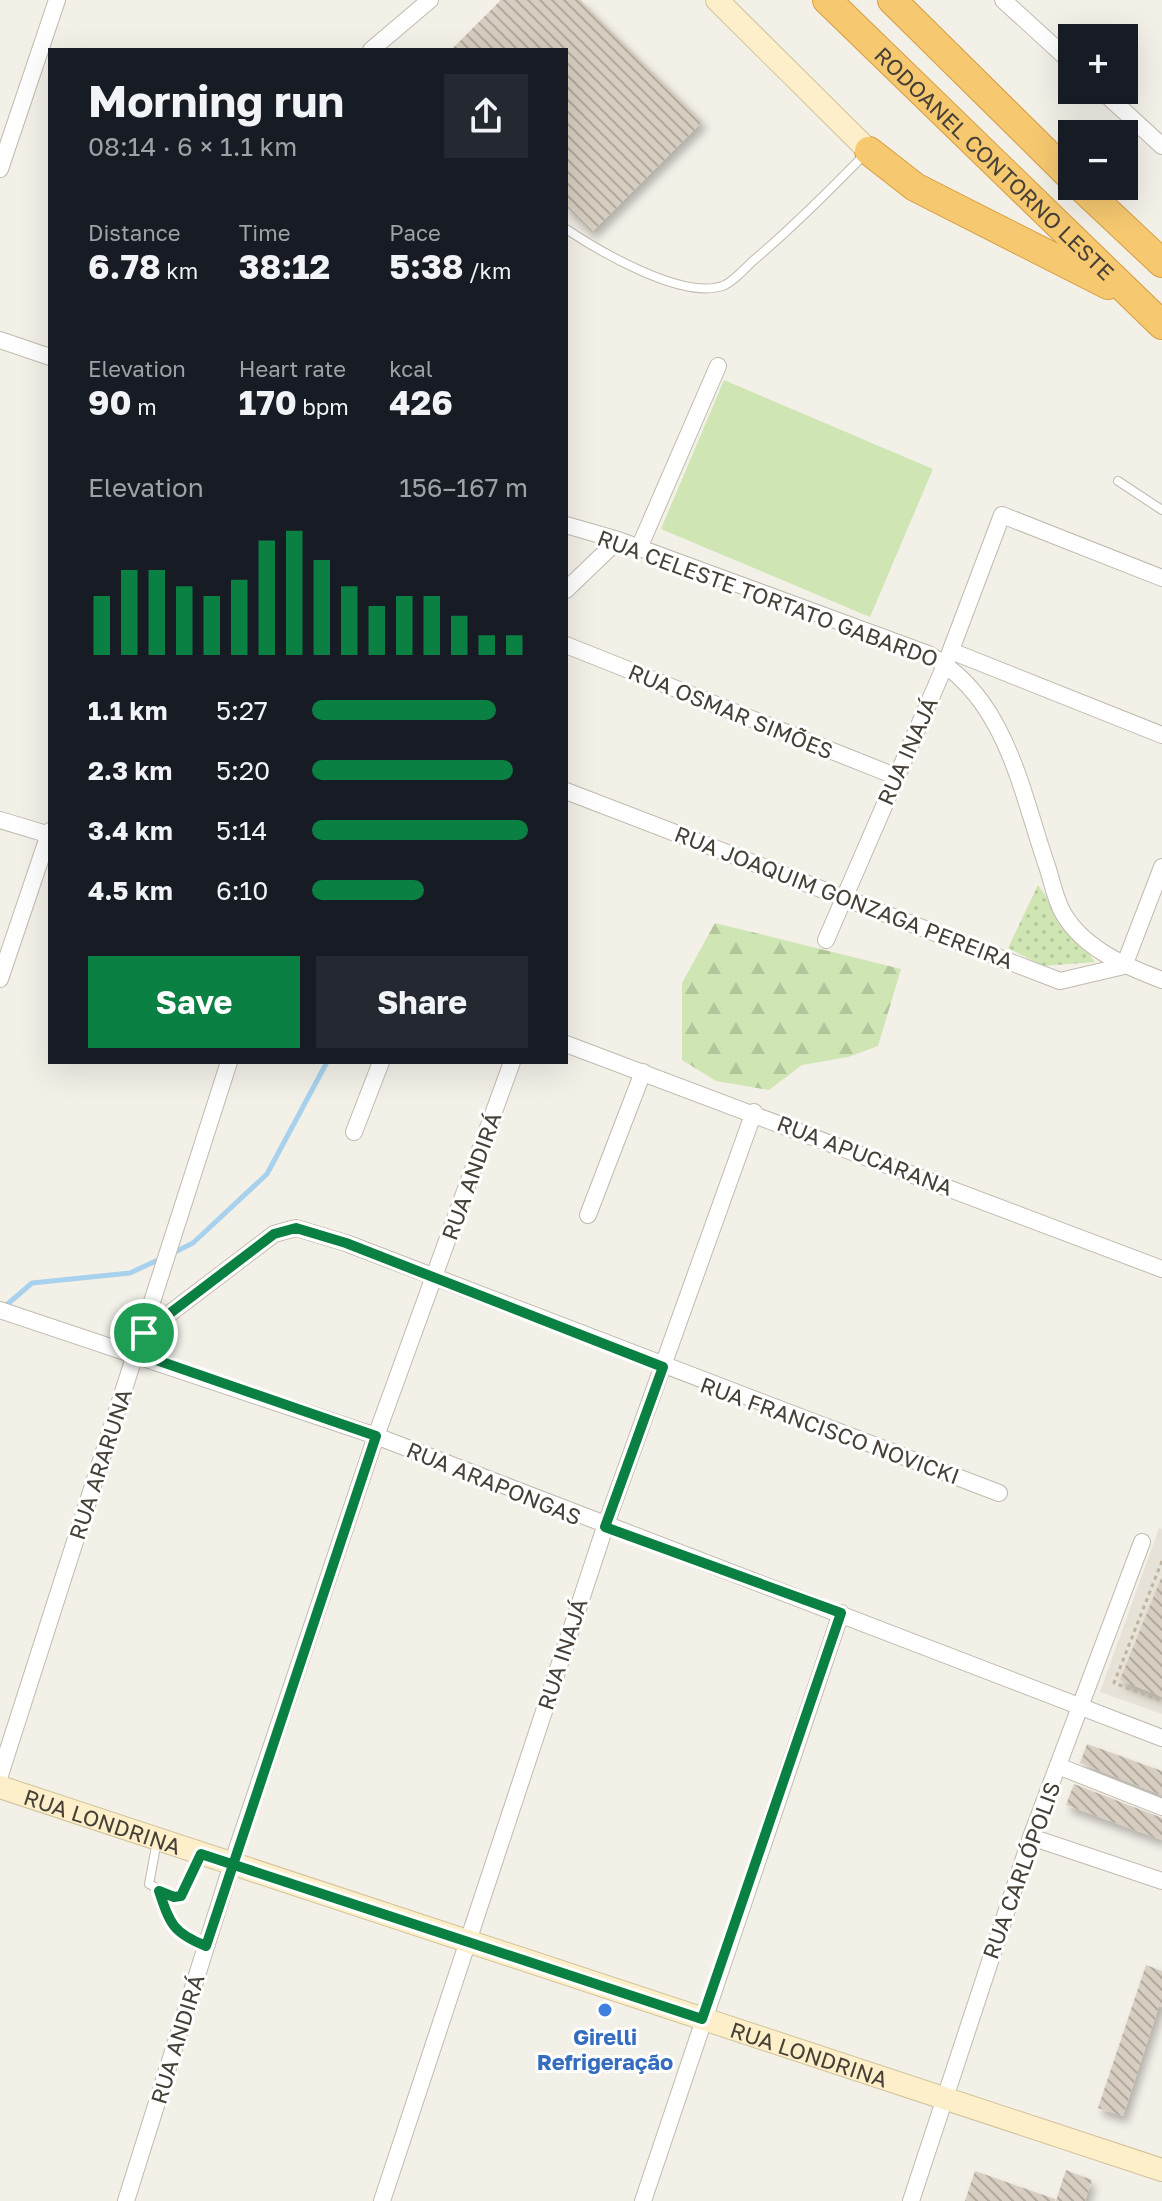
<!DOCTYPE html>
<html lang="en">
<head>
<meta charset="utf-8">
<style>
	:root { --surface:#171b24; --page:#242831; --text:#f1f3f6; --muted:#9ea1a6; --accent:#0b8043 }
	body { margin:0; font-family:"Golos Text",sans-serif; background:var(--page); color:var(--text); height:100vh; display:flex; flex-direction:column; font-size:30px; white-space:nowrap }
	* { box-sizing:border-box; margin:0 }
	p { font-size:26px; color:var(--muted) }
	.icon { flex:none; width:44px; height:44px; fill:none; stroke:currentColor; stroke-width:2; stroke-linecap:round; stroke-linejoin:round }
	.map { position:relative; flex:1; overflow:hidden }
	.drawer { position:absolute; left:48px; top:48px; width:520px; height:1016px; display:flex; flex-direction:column; background:var(--surface); border-radius:0px; box-shadow:0 8px 32px #0002 }
	.drawer>* { flex:none }
	.fabs { position:absolute; left:1058px; top:24px; display:grid; gap:16px }
	.fabs a { display:grid; place-items:center; width:80px; height:80px; border-radius:0px; background:var(--surface); box-shadow:0 8px 32px #0002; font-size:40px }
	.pin { position:absolute; display:grid; place-items:center; width:68px; height:68px; color:#fff; margin:-34px; border:4px solid #fff; border-radius:50%; box-shadow:0 2px 8px #0007 }
	.round { display:grid; place-items:center; flex:none; width:84px; height:84px; border-radius:0px; background:var(--page) }
	.headline { display:flex; align-items:center; justify-content:space-between; height:136px; padding:0 40px }
	h1 { font-size:44px; font-weight:700; line-height:60px }
	.figures { display:grid; grid-template-columns:repeat(3,1fr); gap:12px; height:136px; padding:8px 40px }
	.figures div { display:grid; align-content:center }
	.figures b { font-size:34px; font-weight:700 }
	.figures small { font-size:22px; font-weight:400 }
	.figures p { font-size:22px }
	.chart { height:224px; padding:16px 40px }
	.chart p { display:flex; justify-content:space-between }
	.chart svg { width:100%; height:144px; margin-top:8px; stroke:var(--accent); stroke-width:6 }
	.action { display:flex; gap:16px; margin-top:auto; padding:16px 40px }
	.action a { flex:1; height:92px; border-radius:0px; background:var(--accent); color:#fff; font-size:32px; font-weight:700; line-height:92px; text-align:center }
	.action a+a { background:var(--page); color:var(--text) }
	ul { padding:0 40px; list-style:none; font-size:26px }
	li { display:grid; grid-template-columns:128px 96px 1fr; align-items:center; height:60px }
	li i { height:20px; border-radius:10px; background:var(--accent) }
	.map>svg:first-child { display:block }
</style>
</head>
<body>
<div class="map">
<svg width="1162" height="2201" viewBox="0 0 1162 2201">
	<defs>
		<pattern id="forest-firs" width="22" height="20" patternUnits="userSpaceOnUse" patternTransform="scale(2)"><rect width="22" height="20" fill="#cfe5b3"/><path d="M5 1l3.5 6h-7zM16 11l3.5 6h-7z" fill="#b3c69b"/></pattern>
		<pattern id="park-dots" width="8" height="8" patternUnits="userSpaceOnUse" patternTransform="scale(2)"><rect width="8" height="8" fill="#cfe5b3"/><path d="M2 2h.1M6 6h.1" fill="none" stroke="#b3c69b" stroke-width="1.8" stroke-linecap="round"/></pattern>
		<pattern id="building-back-hatch" width="6" height="6" patternUnits="userSpaceOnUse" patternTransform="scale(2)"><rect width="6" height="6" fill="#d7cec1"/><path d="M-1 5l2 2M0 0l6 6M5-1l2 2" fill="none" stroke="#b0a99e"/></pattern>
		<filter id="shadow"><feDropShadow dx="4" dy="7" stdDeviation="4" flood-color="#0004"/></filter>
	</defs>
	<rect width="100%" height="100%" fill="#f3f0e8"/>
	<path fill="#e7e2d7" d="M1159,1528L1162,1529V1714L1100,1692Z"/>
	<path fill="#cfe5b3" d="M724,380L933,469L870,617L661,529Z"/>
	<path fill="url(#forest-firs)" d="M715,923L901,969L878,1046L848,1057L802,1065L769,1090L716,1081L682,1060V983Z"/>
	<path fill="url(#park-dots)" d="M1038,885L1095,962L1043,966L1008,948Z"/>
	<g fill="none" stroke-linecap="round" stroke-linejoin="round">
		<path stroke="#a8d1ed" stroke-width="5" d="M173,1253L193,1243L267,1174L327,1062
			M3,1308L32,1283L130,1273L160,1259"/>
	</g>
	<path fill="url(#building-back-hatch)" filter="url(#shadow)" d="M501,0H581L703,121L592,232L566,206V50H451Z
		M1161,1578H1162V1697L1120,1680Z
		M1087,1744L1162,1771V1795L1080,1763Z
		M1074,1784L1162,1818V1840L1066,1805Z
		M1146,1965L1162,1971V2007L1159,2006L1123,2116L1098,2108Z
		M1066,2170L1092,2180L1085,2201H1056Z
		M975,2171L1055,2199V2201H965Z"/>
	<g fill="none" stroke-linecap="round" stroke-linejoin="round">
		<defs>
			<path id="lane" d="M566,229C599,251 685,302 725,285C735,280 746,267 754,260C793,227 829,191 865,154
				M1118,481L1162,510
				M157,1841L149,1884L174,1897L181,1896L201,1854
				M159,1891C170,1924 173,1933 206,1946"/>
			<path id="street" d="M1003,0L1072,63
				M371,50L430,0
				M1101,90L1162,146
				M0,169L57,0
				M0,340L50,357
				M566,525L618,540L928,654C1006,697 1020,788 1047,866C1052,881 1055,899 1063,913C1084,949 1125,966 1162,980
				M639,548L718,366
				M566,590L618,540
				M566,645L895,776
				M951,651L1162,735
				M566,791L1060,981L1124,966
				M0,820L50,835
				M826,940L946,663L1002,515L1162,578
				M1124,966L1162,867
				M0,979L50,831
				M566,1044L1162,1269
				M354,1132L381,1062
				M588,1215L643,1072
				M0,1310L376,1436L1162,1738
				M144,1333L274,1234L296,1228L346,1243L999,1493
				M1058,1766L1162,1807
				M0,1775L229,1062
				M1031,1837L1162,1881
				M126,2201L232,1864L376,1436L512,1062
				M382,2201L605,1527L754,1112
				M643,2201L841,1613
				M911,2201L1031,1837L1142,1542"/>
			<g id="secondary">
				<path d="M717,0L869,151"/>
				<path id="s1" d="M0,1787L1162,2170"/>
			</g>
			<g id="highway">
				<path id="s2" d="M827,0L1162,325"/>
				<path d="M892,0L1072,178"/>
				<path d="M869,151L915,187L1108,285"/>
				<path d="M1080,186L1162,263"/>
			</g>
		</defs>
		<use href="#lane" stroke="#c1baae" stroke-width="10"/>
		<use href="#street" stroke="#c1baae" stroke-width="18"/>
		<use href="#secondary" stroke="#d1c29a" stroke-width="24"/>
		<use href="#highway" stroke="#d59d40" stroke-width="30"/>
		<path stroke="#bfb39d" stroke-width="3" stroke-dasharray="4 4" stroke-linecap="butt" d="M1162,1561L1114,1683L1162,1701"/>
		<use href="#lane" stroke="#fff" stroke-width="8"/>
		<use href="#street" stroke="#fff" stroke-width="16"/>
		<use href="#secondary" stroke="#fcefca" stroke-width="22"/>
		<use href="#highway" stroke="#f6c870" stroke-width="28"/>
	</g>
	<g fill="none" stroke-linecap="round" stroke-linejoin="round">
		<defs>
			<path id="route" d="M144,1333L136,1353L376,1436L206,1946C173,1933 170,1924 159,1891L174,1897L181,1896L201,1854C368,1909 535,1964 702,2019L841,1613L605,1527L663,1367L346,1243L296,1228L274,1234L144,1333"/>
		</defs>
		<use href="#route" stroke="#fff" stroke-width="16"/>
		<use href="#route" stroke="#0b8043" stroke-width="10"/>
	</g>
	<circle fill="#3f7fe0" stroke="#fff" stroke-width="3" cx="605" cy="2010" r="8"/>
	<g text-anchor="middle" dominant-baseline="central" stroke-width="6" stroke-linejoin="round" paint-order="stroke">
		<g font-size="22" fill="#464037" stroke="#fff">
			<text stroke="none"><textPath href="#s2" startOffset="234">RODOANEL CONTORNO LESTE</textPath></text>
			<text transform="translate(768 598) rotate(20)">RUA CELESTE TORTATO GABARDO</text>
			<text transform="translate(731 711) rotate(22)">RUA OSMAR SIMÕES</text>
			<text transform="translate(907 751) rotate(-66)">RUA INAJÁ</text>
			<text transform="translate(844 897) rotate(21)">RUA JOAQUIM GONZAGA PEREIRA</text>
			<text transform="translate(865 1155) rotate(21)">RUA APUCARANA</text>
			<text transform="translate(471 1176) rotate(-70)">RUA ANDIRÁ</text>
			<text transform="translate(830 1430) rotate(20)">RUA FRANCISCO NOVICKI</text>
			<text transform="translate(100 1464) rotate(-72)">RUA ARARUNA</text>
			<text transform="translate(494 1483) rotate(22)">RUA ARAPONGAS</text>
			<text transform="translate(562 1654) rotate(-72)">RUA INAJÁ</text>
			<text stroke="none"><textPath href="#s1" startOffset="108">RUA LONDRINA</textPath></text>
			<text transform="translate(1021 1870) rotate(-70)">RUA CARLÓPOLIS</text>
			<text transform="translate(177 2039) rotate(-73)">RUA ANDIRÁ</text>
			<text stroke="none"><textPath href="#s1" startOffset="852">RUA LONDRINA</textPath></text>
		</g>
		<g font-size="22" font-weight="bold" fill="#366cbe" stroke="#fff">
			<text x="605" y="2036">Girelli<tspan x="605" dy="25">Refrigeração</tspan></text>
		</g>
	</g>
</svg>
<div class="fabs">
<a>+</a>
<a>−</a>
</div>
<div class="pin" style="left:144px;top:1333px;background:#1e9e55"><svg class="icon" aria-label="arrive" viewBox="0 0 24 24"><path d="M6 21V4h12l-3 4 3 4H6"/></svg></div>
<section class="drawer">
<div class="headline"><div><h1>Morning run</h1><p>08:14 · 6 × 1.1 km</p></div><a class="round"><svg class="icon" aria-label="share" viewBox="0 0 24 24"><path d="M12 15V3M7 8l5-5 5 5M5 13v7h14v-7"/></svg></a></div>
<div class="figures">
<div><p>Distance</p><b>6.78<small> km</small></b></div>
<div><p>Time</p><b>38:12</b></div>
<div><p>Pace</p><b>5:38<small> /km</small></b></div>
</div>
<div class="figures">
<div><p>Elevation</p><b>90<small> m</small></b></div>
<div><p>Heart rate</p><b>170<small> bpm</small></b></div>
<div><p>kcal</p><b>426</b></div>
</div>
<div class="chart"><p><span>Elevation</span>156–167 m</p>
<svg viewBox="0 0 160 44" preserveAspectRatio="none"><path d="M5 44V26M15 44V18M25 44V18M35 44V23M45 44V26M55 44V21M65 44V9M75 44V6M85 44V15M95 44V23M105 44V29M115 44V26M125 44V26M135 44V32M145 44V38M155 44V38"/></svg>
</div>
<ul>
<li><b>1.1 km</b>5:27<i style="width:85%"></i></li>
<li><b>2.3 km</b>5:20<i style="width:93%"></i></li>
<li><b>3.4 km</b>5:14<i style="width:100%"></i></li>
<li><b>4.5 km</b>6:10<i style="width:52%"></i></li>
</ul>
<div class="action"><a>Save</a><a>Share</a></div>
</section>
</div>
</body>
</html>
